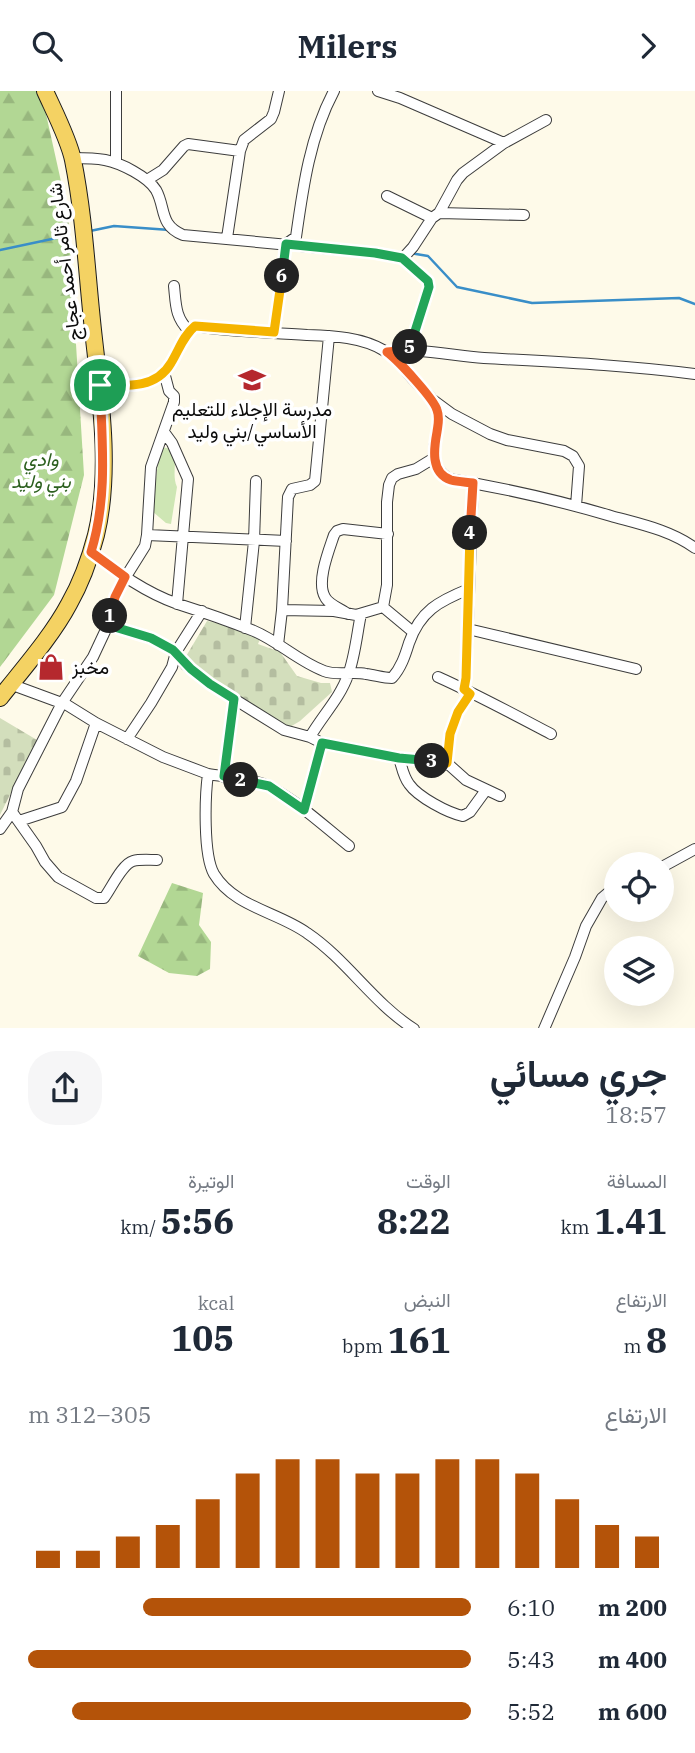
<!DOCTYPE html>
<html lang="ar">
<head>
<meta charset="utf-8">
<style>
	:root { --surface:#fff; --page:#f6f6f7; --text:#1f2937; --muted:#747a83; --accent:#b45309 }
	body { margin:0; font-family:"IBM Plex Serif",Vazirmatn,serif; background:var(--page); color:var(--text); direction:rtl; height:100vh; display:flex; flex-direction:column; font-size:26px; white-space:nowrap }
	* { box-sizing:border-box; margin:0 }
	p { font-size:23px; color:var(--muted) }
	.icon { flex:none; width:38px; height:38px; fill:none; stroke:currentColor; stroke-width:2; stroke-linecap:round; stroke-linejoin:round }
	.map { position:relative; height:937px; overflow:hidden; direction:ltr }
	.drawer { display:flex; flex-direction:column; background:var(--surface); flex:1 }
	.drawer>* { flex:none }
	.controls { position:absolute; left:604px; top:761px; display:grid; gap:14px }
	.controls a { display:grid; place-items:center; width:70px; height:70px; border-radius:50%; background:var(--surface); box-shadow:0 7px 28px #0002; font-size:35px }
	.pin { position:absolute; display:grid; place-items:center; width:60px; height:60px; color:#fff; margin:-30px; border:4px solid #fff; border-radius:50%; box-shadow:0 2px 7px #0007 }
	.km { position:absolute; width:35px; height:35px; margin:-18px; border-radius:50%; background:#222; color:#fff; font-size:19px; line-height:35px; text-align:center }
	.round { display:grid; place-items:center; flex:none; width:74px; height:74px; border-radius:28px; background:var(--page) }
	.overview { display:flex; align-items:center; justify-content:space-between; height:119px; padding:0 28px }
	h1 { font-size:38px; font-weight:700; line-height:52px }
	.figures { display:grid; grid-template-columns:repeat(3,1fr); gap:10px; height:119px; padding:7px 28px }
	.figures div { display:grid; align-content:center }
	.figures b { font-size:35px; font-weight:700 }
	.figures small { font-size:19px; font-weight:400 }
	.figures p { font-size:19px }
	.chart { height:196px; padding:14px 28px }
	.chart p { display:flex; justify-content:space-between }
	.chart svg { width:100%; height:126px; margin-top:7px; stroke:var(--accent); stroke-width:6 }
	ul { padding:0 28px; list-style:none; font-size:23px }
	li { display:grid; grid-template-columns:112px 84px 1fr; align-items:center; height:52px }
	li i { height:18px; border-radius:9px; background:var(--accent) }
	header { display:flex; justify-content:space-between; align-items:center; height:91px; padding:0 28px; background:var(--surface); font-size:32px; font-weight:700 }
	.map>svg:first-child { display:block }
</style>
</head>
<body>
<header><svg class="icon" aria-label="forward" viewBox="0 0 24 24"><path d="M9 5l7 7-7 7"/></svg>Milers<svg class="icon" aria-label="search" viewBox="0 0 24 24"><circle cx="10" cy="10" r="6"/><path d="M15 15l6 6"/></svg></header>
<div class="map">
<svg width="695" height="938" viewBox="0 0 695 938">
	<defs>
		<pattern id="forest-firs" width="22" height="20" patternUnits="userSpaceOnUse" patternTransform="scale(1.75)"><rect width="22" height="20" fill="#b2d794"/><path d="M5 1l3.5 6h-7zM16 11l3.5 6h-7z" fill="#98b77e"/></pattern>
		<pattern id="cemetery-stones" width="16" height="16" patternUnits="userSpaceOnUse" patternTransform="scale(1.75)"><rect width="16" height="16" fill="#d3debc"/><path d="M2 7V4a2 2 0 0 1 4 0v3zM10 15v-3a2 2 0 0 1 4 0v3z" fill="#b4bda0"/></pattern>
	</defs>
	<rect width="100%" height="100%" fill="#fefae9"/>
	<path fill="#cee6b4" d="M162,356L171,358C179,369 171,383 177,396L171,433L166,432L152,420L158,372Z"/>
	<path fill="url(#forest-firs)" d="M0,0H36L46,23L68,122L84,384L54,504L0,576Z
		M172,792L203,802L199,834L211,851L210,878L197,885L169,882L138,865Z"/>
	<path fill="url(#cemetery-stones)" d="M207,530C222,533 249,538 260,548L258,553L280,561L297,585L321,592H330L332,601L300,630L290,636C251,621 216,594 185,567Z
		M0,627L37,649L0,724Z"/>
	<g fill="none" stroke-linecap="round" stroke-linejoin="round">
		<path stroke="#398ec8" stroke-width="2.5" d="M90,140L114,135L170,139
			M0,159L66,145
			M386,159L404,162
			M410,162L428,165L457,196L532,212L679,207L695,213"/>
		<defs>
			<path id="minor" d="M116,0V72
				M378,0L400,7L504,52
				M72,67C83,67 95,67 105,69C121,72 148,86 156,99C166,117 159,134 183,144L375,162L403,167L428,190L429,196L409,259
				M147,89L163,79L184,55L188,53L240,60
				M387,105L432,127
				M439,122L524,124
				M227,147L240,60L244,49L271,28L274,21L279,0
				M403,167L413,156L432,127L439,122L457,89L463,82L504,52L546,29
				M174,195C176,214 175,226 189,240
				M274,241L286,153L296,146C303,96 310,45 334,0
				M387,261C420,256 452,265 484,267C555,271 625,274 695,283
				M100,294C126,295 156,298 171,272C179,259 183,245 195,235C232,241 270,241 307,244C334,245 362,246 385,260C398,267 405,280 415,290C423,299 434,307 437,319C444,344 419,368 449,388C504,397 557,409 611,425C640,433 670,439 695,457
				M433,309L452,323L490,343L507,349L564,360L573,365L579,375L576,415
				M164,341L172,352L188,388L177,513
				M147,444L286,450
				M91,461C117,481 146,502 178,513C203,521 229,530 254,540C278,550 298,570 324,580C337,585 352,580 366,583C375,584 383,587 392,587C401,577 405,565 409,552C420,520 439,510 469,498
				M282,519L334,520L356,524L383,516
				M348,523C341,518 328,513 325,506C316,491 329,459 334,444L337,440L343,438L388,443
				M108,534L151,547L173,559L186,574L210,593L284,639L310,646L322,652L399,667L447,672L450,644L458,621L470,603
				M245,537L254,450L256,390
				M468,538L636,578
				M413,541L383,516L387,494V411L389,394L392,387L398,383L416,378L434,367
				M278,554L282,519L288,406L292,398L310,394L315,390L329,245
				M438,586C476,603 513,623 551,643
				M10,593L67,614L96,632L163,666L208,683C205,705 203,764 214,783C234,816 278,821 307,842C347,869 373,912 414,938
				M464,598L466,587L473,392
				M310,646C322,625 340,607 348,584C355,566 357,542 361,523
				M127,648L151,612L172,576L176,561L202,520
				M399,667C402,676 403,685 409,693C418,706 448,722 463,725L470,721L486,699
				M447,672L466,689L500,705
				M208,683C226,686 252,687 268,695C295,708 325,736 349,755
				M224,686L234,608
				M304,719L322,652
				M12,721L36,755L45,771L58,786L96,807H104C111,798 122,773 133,770C140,768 149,769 157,769
				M19,730L62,716L76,690L96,632
				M0,738L12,721L18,698L62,612L93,566L108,534L115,506L125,487L145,455L147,444L151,376L174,311V305L169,300L164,281
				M662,776L695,758
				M544,938L575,866L586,835L602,807L616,795"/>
			<path id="primary" d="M0,607C22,579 52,545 69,513C81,492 90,467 96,444C111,383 101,310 94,248C87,188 85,129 73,69C69,49 54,20 45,0"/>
		</defs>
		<use href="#minor" stroke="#3d3d3d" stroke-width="12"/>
		<use href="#primary" stroke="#1b1b1b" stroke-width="18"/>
		<use href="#minor" stroke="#fff" stroke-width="10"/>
		<use href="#primary" stroke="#f4d263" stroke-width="16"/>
	</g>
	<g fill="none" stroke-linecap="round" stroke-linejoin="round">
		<defs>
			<path id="split-1" d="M100,294C102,351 108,406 91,461L125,486L115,506L110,525"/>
			<path id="split-2" d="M110,525L108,534L151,547L173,559L191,578L210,593L234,608L224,685L241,689"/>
			<path id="split-3" d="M241,689L269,695L304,719L322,652L399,667L432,670"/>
			<path id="split-4" d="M432,670L447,672L450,643L458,621L470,603L464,598L466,587L470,442"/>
			<path id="split-5" d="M410,256V259L387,261C398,269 434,308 437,319C440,327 438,333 437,341C434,357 430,382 451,389C458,391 466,391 473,392L470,442"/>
			<path id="split-6" d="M282,185L286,153L375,162L402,167L428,190L429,196L410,256"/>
			<path id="split-7" d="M100,294C126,295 156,298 171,272C179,259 183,245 195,235L274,241L282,185"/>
		</defs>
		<use href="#split-1" stroke="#fff" stroke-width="14"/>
		<use href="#split-2" stroke="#fff" stroke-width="14"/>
		<use href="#split-3" stroke="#fff" stroke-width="14"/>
		<use href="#split-4" stroke="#fff" stroke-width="14"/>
		<use href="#split-5" stroke="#fff" stroke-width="14"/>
		<use href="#split-6" stroke="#fff" stroke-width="14"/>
		<use href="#split-7" stroke="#fff" stroke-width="14"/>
		<use href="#split-1" stroke="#f0652b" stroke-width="9"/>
		<use href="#split-2" stroke="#22a559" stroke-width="9"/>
		<use href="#split-3" stroke="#22a559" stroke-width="9"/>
		<use href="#split-4" stroke="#f5b400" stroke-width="9"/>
		<use href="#split-5" stroke="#f0652b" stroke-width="9"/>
		<use href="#split-6" stroke="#22a559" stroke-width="9"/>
		<use href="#split-7" stroke="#f5b400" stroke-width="9"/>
	</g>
	<defs>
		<symbol id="school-bare" viewBox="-9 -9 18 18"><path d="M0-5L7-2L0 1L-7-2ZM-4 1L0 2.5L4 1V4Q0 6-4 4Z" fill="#b5282e" stroke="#fff" stroke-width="2.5" paint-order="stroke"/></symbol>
		<symbol id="shop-bare" viewBox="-9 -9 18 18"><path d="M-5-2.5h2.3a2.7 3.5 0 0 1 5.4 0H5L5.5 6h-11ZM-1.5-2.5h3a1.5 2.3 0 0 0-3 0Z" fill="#b5282e" stroke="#fff" stroke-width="2.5" paint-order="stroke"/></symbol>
	</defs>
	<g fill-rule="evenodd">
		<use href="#school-bare" x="233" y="270" width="38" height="38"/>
		<use href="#shop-bare" x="32" y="557" width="38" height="38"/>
	</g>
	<g text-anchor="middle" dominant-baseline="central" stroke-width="7" stroke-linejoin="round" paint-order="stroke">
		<g font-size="19" fill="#0a0a0a" stroke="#fff">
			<text transform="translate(64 171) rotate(-97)">شارع ثامر أحمد عجاج</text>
		</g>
		<g font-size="19" fill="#0a0a0a" stroke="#fff">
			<text x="252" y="318">مدرسة الإجلاء للتعليم<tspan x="252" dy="22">الأساسي/بني وليد</tspan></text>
			<text x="72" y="576" text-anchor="start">مخبز</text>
		</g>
		<g font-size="19" font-style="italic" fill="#2b5f1e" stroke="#fff">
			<text x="41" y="368">وادي<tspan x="41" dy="22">بني وليد</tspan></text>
		</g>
	</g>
</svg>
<div class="controls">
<a><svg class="icon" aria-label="locate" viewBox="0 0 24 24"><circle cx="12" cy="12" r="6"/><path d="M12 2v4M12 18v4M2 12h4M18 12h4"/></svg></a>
<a><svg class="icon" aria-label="layers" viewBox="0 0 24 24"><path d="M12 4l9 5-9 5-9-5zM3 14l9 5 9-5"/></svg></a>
</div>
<div class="pin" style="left:100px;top:294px;background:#1e9e55"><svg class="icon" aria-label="arrive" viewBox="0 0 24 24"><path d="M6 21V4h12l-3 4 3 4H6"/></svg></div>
<b class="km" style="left:110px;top:525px">1</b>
<b class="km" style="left:241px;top:689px">2</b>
<b class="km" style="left:432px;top:670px">3</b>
<b class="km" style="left:470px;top:442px">4</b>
<b class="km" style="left:410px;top:256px">5</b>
<b class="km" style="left:282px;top:185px">6</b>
</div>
<section class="drawer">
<div class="overview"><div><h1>جري مسائي</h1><p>18:57</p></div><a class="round"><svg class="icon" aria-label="share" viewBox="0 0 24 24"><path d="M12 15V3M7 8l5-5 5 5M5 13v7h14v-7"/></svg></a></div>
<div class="figures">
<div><p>المسافة</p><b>1.41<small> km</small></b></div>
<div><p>الوقت</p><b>8:22</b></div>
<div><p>الوتيرة</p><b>5:56<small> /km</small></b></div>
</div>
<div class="figures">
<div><p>الارتفاع</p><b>8<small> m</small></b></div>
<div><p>النبض</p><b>161<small> bpm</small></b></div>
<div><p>kcal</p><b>105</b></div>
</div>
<div class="chart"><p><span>الارتفاع</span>305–312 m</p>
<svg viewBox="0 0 160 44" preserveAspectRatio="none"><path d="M5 44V38M15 44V38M25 44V33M35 44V29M45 44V20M55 44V11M65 44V6M75 44V6M85 44V11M95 44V11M105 44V6M115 44V6M125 44V11M135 44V20M145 44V29M155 44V33"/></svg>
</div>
<ul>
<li><b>200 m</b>6:10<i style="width:74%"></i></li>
<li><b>400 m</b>5:43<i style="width:100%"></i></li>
<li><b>600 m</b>5:52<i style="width:90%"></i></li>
</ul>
</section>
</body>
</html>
